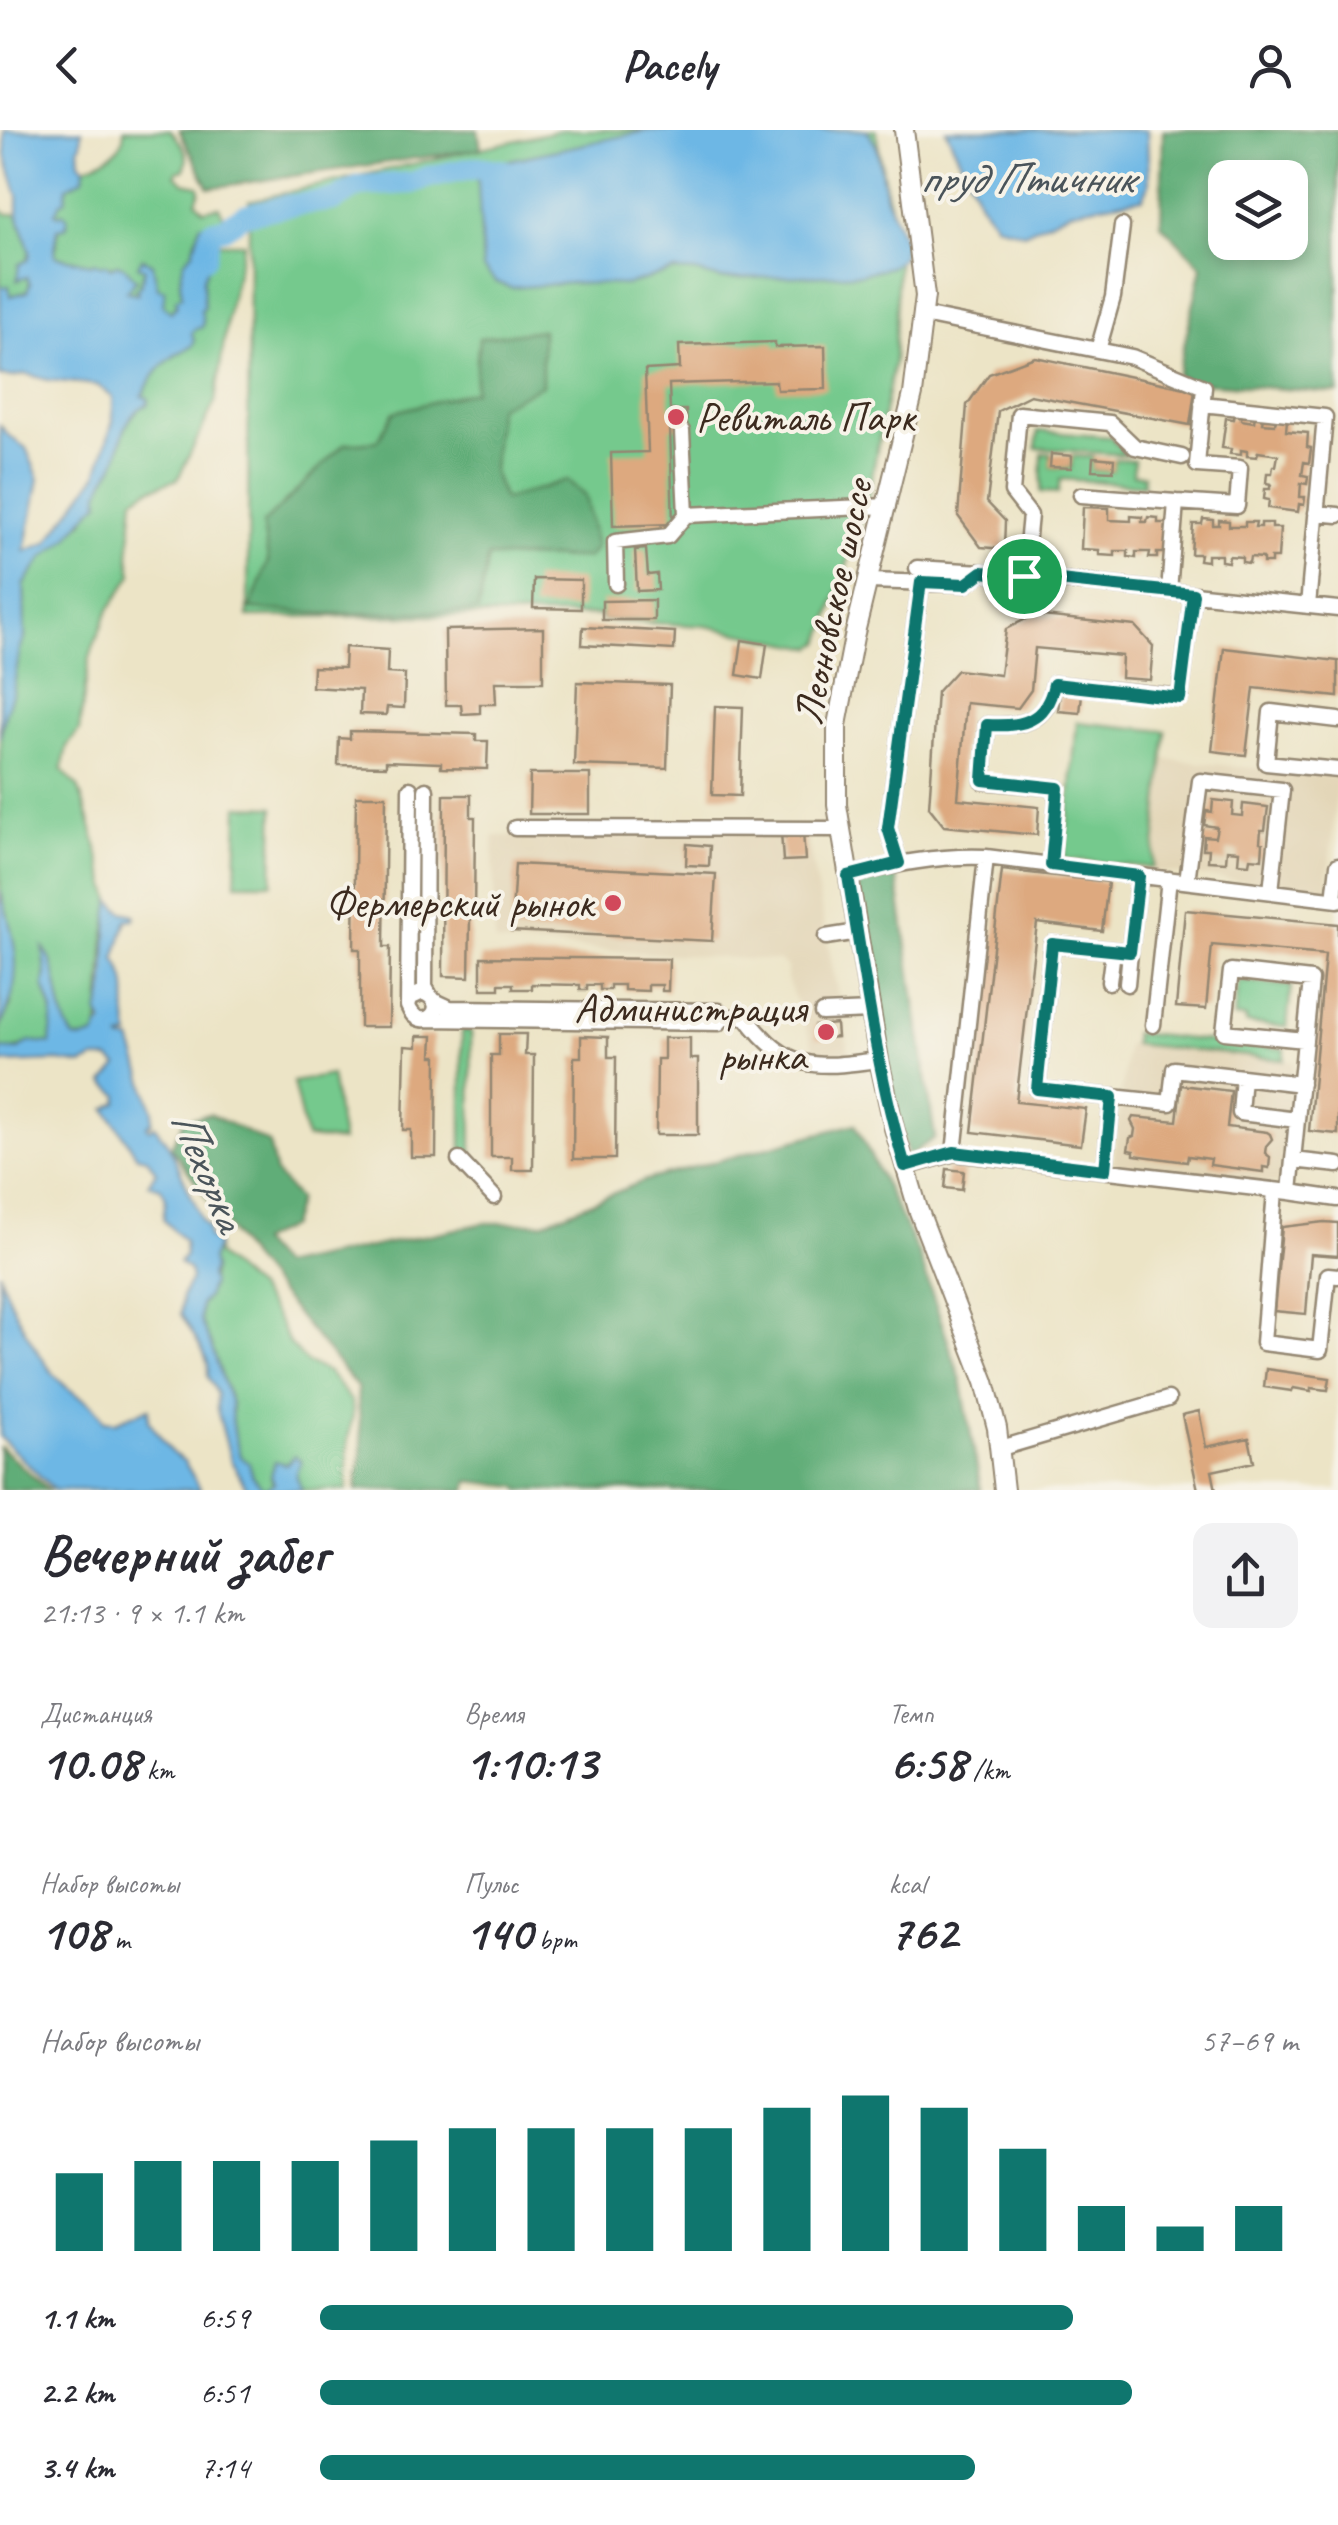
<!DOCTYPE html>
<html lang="ru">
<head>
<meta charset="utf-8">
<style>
	:root { --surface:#fff; --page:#f2f2f3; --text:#2b2b33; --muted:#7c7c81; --accent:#0f766e }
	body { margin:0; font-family:Caveat,sans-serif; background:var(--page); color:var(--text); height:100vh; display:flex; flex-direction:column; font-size:38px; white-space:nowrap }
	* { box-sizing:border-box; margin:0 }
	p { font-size:32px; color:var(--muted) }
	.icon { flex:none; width:55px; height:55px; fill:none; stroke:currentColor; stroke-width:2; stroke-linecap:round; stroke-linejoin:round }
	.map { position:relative; height:1360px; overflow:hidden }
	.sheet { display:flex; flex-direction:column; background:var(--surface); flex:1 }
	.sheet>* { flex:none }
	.tools { position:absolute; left:1208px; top:30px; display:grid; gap:20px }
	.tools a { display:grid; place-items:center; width:100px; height:100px; border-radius:20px; background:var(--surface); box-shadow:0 5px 15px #0003; font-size:50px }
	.pin { position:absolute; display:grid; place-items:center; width:85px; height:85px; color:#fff; margin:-42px; border:5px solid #fff; border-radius:50%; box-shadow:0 2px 10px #0007 }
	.round { display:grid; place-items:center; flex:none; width:105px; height:105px; border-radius:20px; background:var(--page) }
	.head { display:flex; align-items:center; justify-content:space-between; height:170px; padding:0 40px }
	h1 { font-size:55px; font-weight:700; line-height:75px }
	.metrics { display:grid; grid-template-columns:repeat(3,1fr); gap:15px; height:170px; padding:10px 40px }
	.metrics div { display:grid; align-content:center }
	.metrics b { font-size:50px; font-weight:700 }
	.metrics small { font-size:28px; font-weight:400 }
	.metrics p { font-size:28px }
	.chart { height:280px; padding:20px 40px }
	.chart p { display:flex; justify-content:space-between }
	.chart svg { width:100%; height:180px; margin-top:10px; stroke:var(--accent); stroke-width:6 }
	ul { padding:0 40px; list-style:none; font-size:32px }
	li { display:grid; grid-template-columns:160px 120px 1fr; align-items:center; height:75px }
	li i { height:25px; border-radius:12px; background:var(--accent) }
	header { display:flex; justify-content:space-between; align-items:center; height:130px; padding:0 40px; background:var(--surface); font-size:45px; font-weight:700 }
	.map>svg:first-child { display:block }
</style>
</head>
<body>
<header><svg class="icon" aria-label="back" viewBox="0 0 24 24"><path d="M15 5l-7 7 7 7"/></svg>Pacely<svg class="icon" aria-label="person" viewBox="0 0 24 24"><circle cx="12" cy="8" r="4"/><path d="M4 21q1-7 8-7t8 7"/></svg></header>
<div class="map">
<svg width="1338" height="1360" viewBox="0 0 1338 1360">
	<rect width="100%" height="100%" fill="#f7f3e8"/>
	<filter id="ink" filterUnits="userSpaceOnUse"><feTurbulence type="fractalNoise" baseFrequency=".01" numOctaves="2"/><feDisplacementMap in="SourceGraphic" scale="20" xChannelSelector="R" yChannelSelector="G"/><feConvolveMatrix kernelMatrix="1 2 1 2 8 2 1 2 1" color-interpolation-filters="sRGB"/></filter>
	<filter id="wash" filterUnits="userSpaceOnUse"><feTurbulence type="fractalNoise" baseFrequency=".0048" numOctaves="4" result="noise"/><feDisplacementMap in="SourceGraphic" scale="40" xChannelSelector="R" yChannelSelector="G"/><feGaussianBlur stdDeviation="2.25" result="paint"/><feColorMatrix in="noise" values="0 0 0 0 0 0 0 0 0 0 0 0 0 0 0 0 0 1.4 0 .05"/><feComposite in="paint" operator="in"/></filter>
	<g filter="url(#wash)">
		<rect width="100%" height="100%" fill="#ece4c6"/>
		<path fill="#e3d6b7" d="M1164,629L1338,647L1327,760L1153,741Z
			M806,700L850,927L819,931L787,849V837L780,831L495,813L493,706Z
			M1127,914L1294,931L1279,1054L1113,1035Z"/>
		<path fill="#75c98d" stroke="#587a56" stroke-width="2.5" d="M124,0H170C181,12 193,25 183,41H178L175,45L184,53L199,56L200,61L196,71L203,80L219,77L224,87L211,94L200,95L193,122L184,132L180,151L182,166L172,182L163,176L151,133L143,129L139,136L145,139L137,164L126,161L136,150L121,137L91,134L55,126L59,85L55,84L67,57L84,47L85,37C104,29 124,23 124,0Z
			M561,0H876L886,61L899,109L894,231L866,377L821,513L813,518L705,496L602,490L601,485L248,487L249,71Z
			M0,78L7,84H18L30,122L18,150L27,146L30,154L27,162L9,166L0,154Z
			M218,113H244L230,172L215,272L178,349L150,359L134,368L129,426L132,445L108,481L94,515L89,531L79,601L67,616L62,640L78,657L90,692L111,770L105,805L99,896L96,905L83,909L74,908L66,898L53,841L43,820L46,841L44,856L53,882L50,914L29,912C19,919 13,922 0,919V897L11,875L8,786L0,760V608L5,584L13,562L20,519L25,508L24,455L43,428L84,391L87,384L100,372C97,353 111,344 117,327C123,307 124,290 142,276C141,247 169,227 192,216L194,212L191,203L201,178H204L203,149Z
			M1038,301L1110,307L1126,325L1036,318Z
			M1042,323L1051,324V337L1071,338L1072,326L1093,327L1092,340L1112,341L1114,329L1134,330L1133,344L1144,345L1143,355L1060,349L1058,363L1041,362Z
			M1077,592L1166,601L1153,738L1064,729Z
			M238,676L274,677L272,753H236Z
			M1238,851L1291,856L1287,897L1246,893V888L1234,887Z
			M464,899L471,902L472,1023L469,1025L462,1023V902Z
			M1134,903L1285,919L1284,930L1133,914Z
			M331,945L342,1011L306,1008L293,952Z
			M217,1115V1125L257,1160L276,1187L289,1213L307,1233L328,1242L352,1272L353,1285L348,1309L347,1360H302L296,1345L286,1334L271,1346L273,1355L264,1360L252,1345L248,1333L240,1326L232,1295L231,1273L211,1215L200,1190L201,1174L207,1167L213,1139L211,1129Z"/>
		<path fill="#60ad78" stroke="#4e6c4b" stroke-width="2.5" fill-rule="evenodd" d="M179,0H478L481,19L209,58Z
			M1163,0H1338V263L1190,252L1177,246L1202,137L1161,94ZM1225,48H1290V112H1225Z
			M542,200V255L498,277L493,342L504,370L567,350L585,366L596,417L588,428L488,427L478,481L328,484L250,479L268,431L263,394L344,314L377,311L394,282L474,261L479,208Z
			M896,742L935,1008L908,1026L893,976L857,768L860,749Z
			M210,984L269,1013L276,1044L298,1069L290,1096L259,1112L280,1136L485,1093H542L646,1050L855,994L919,1125L961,1250L981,1360H521L518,1357L469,1351L466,1360H356L362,1319L357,1257L245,1122L171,1017L184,990Z
			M0,1317L49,1360H0Z"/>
		<path fill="#6db7e5" stroke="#547082" stroke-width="2.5" d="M4,0H82L81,14L79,17L80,31L85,37L84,48L67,57L65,71L61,72L55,83L59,85L63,83L67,87V95L64,98L57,99L54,119L55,126L91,134L95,132L101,135L106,134L111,138L117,134L125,137L136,150L126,161L137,164L138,161L135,159L140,156L145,139L138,136L142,129L152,133L158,158L165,160L163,176L171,182L177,175L176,169L182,166L180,151L184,131L193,122L201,94H211L218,113L203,149L204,178L201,179L203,193L201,198L195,199L192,203L194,212L192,216C166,228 155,240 142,266L148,268V274C124,285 123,305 117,328C112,344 97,354 100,372C88,381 83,392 72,402L71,406L43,428L24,455L25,508L20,519L13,562L5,584L0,608V295L9,306L26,318L39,349L25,421L47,413L97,345L113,291V267L97,255L48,250L26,244L12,247L0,246V154L2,157L9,156L10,166L27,162L30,154L27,147L17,150L19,134L28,130L30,122L18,84V66L6,27Z
			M650,0H867L877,17L886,68L905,112L902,128L890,137L861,144L721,149L695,142L674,141L626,155L570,153L511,158L496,152L483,138L477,37Z
			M946,0H1147L1149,54L1143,68L1073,80L1024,103L996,95L980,72Z
			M0,760C16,812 26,846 0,897Z
			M111,770L123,782L135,785L134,789L127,790L115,829C135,857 121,876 130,906L121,908V910H131L153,981L152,992L147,996L149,999L155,996C159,1004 165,1009 169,1016C178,1033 184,1052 193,1069C199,1080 198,1089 208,1098V1107L217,1115L211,1129L213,1139L210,1145L212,1154L207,1167L201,1174L200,1190L211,1215L231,1273L232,1295L240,1326L249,1333L252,1345L264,1359L274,1353L271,1346L275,1331L286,1334L295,1326L301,1331L296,1345L302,1360H248L231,1331L217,1279V1263L208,1247V1234L203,1221L181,1184L182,1166L191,1149L189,1140L179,1133L185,1125L184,1111L163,1089L166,1068L161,1058L148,1054L156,1042L147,1028L137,1026L106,979L118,972L119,965L104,953L118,936L109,929H95L82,935L59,931L0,933V919L18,920L29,912L50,914L53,882L44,856L46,843L43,817C63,842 54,882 74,908L83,909L96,905L99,896L103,894L98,882C110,856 103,801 111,770Z
			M0,1142C6,1171 41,1233 63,1254C80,1270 93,1269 104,1291L115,1292L149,1278V1291L172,1323L184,1331L201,1360H54L0,1307Z"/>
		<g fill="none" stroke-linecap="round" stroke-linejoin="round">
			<path stroke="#6db7e5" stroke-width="22" d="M205,128L211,101L224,98L244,85L285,76L335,70L359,56L412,53L428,47L477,37L505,41"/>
		</g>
		<g id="blocks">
			<path fill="#dda97f" d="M775,212V217L825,216L826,259L777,260L776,251L669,254L670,280H686L687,297L670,298L673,394L613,396L611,323L648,322L645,240L680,238L679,215Z
				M1035,227L1195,260L1190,295L1030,265L998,281L987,372L1005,391L1004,419L981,417L958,386L967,275L989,244Z
				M1234,284H1241V290L1254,292L1255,286L1263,287L1262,293L1275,294L1276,288L1287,290L1286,301L1308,303L1307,317L1311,318L1309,333L1304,332L1302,345L1308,346L1307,354L1301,353L1300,367H1305L1304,375L1299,374L1298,382L1268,378L1269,370L1264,369L1265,359H1270V357L1271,354L1266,353L1267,343H1272L1273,336H1276L1278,325L1258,322L1257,327L1247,326V321L1241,320V325L1230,324L1231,319L1222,318L1226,288L1233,289Z
				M1051,324L1072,326L1071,338L1050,337Z
				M1093,327L1114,329L1113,341L1092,340Z
				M1083,377L1109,378V390L1131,391V386L1142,387V392H1147L1148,387L1158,388V393H1166L1165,423H1157V428H1149L1150,422H1136V428L1128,427V421H1115V426L1099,425V420L1081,419Z
				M1203,389L1213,390V395H1219V390L1229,391V396H1245V392H1256L1255,397H1261V393H1272V398H1280L1278,428H1271V433H1263V428L1250,427L1249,433L1242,432V427L1229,426L1228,432L1221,431V425H1207V431L1199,430L1200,424H1191L1193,394H1202Z
				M646,419L648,445L657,444L658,460L637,461L635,420Z
				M534,449L581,450V479L533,478Z
				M654,470V490H602V471Z
				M1034,485L1135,496L1153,516L1150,550L1121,548L1122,526L1035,518L1031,560L1018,578L966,573L958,669L1039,677L1037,705L944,696L929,677L937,562L957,540L1000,545L1006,499Z
				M583,497L675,502L674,520L582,515Z
				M543,498V552H495L496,574H480V583L462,584L461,575H446L445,500Z
				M742,510L767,514L762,549L737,545Z
				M345,517L388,520L387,543L405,544L404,578L387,577L386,585L360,584L361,560L312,557L313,537L344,538Z
				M1224,518L1338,531V567L1254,558L1246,625L1212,621Z
				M577,552L670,555L667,638L574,635Z
				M1060,562L1082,564L1080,583L1058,581Z
				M715,576L743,577L740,666L712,665Z
				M350,601L476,604V611H488L487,639L441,638V633L386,631V636L338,635L339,608L350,609Z
				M530,644H590V684H529Z
				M444,665H471V687H475L474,788H470L469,847L443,846Z
				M356,666H386L384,817H390L389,897H360V819H354Z
				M1213,670L1233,672L1232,685L1242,686L1243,674L1268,677L1265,700H1261L1260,712L1263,713L1262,729L1250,728L1249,734L1238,733L1239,721L1227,720L1226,732L1208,731L1209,719H1203L1204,706L1215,707L1217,697L1204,695L1206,681L1212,682Z
				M803,702L805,730L783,731L781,703Z
				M687,714L710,716L709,736L686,735Z
				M515,734L716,744L712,811L511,801Z
				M1002,740L1108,752L1102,801L1037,793L1016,972L1086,979L1081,1015L972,1002Z
				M1185,780L1338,794V1004L1309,1001L1325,825L1212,815L1206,879L1176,877Z
				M481,827L669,829L668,861H662V855H648V861L624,860V855H610V860H600V855H587V860H580V855L532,854V859H513V854H499V859H481Z
				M836,894L837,907L816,909L815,896Z
				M499,904H526L525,925H534L533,1040H512V1027H491V925H499Z
				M417,906H433L432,926H437L436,1027H411V1000H403L405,916L417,917Z
				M581,906L608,907V927H616L615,1029H573L574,927H581Z
				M664,908H690V929H698V1005H656L657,929H664Z
				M1181,955L1231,961L1227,997L1267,1002L1270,1004L1272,1009L1266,1016L1265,1023L1270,1027L1269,1038L1263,1037V1042L1210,1035L1211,1029L1188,1026L1187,1032L1134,1025V1021L1128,1020L1130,1008L1134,1006L1135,999L1131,991L1133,987L1177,991Z
				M947,1039L964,1041L962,1060L945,1058Z
				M1324,1092L1338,1093V1126L1311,1124L1306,1184L1274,1181L1282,1097Z
				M1266,1239L1330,1248L1328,1260L1311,1258V1261L1293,1258L1292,1261L1264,1257Z
				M1199,1281L1206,1317L1249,1308L1254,1332L1212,1341L1216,1360H1198L1182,1285Z"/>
		</g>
	</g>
	<g filter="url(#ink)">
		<use href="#blocks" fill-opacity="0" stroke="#948772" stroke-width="2.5"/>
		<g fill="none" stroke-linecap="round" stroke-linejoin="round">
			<defs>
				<path id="minor" d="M923,185L1132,227L1204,257L1197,335L1240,338L1237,376L1176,372L1169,461
					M1098,220L1113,167L1122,96
					M1202,274L1325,287L1308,476
					M682,301L686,385L888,376
					M1081,365L1176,372
					M1316,383L1338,385
					M917,438L982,442
					M1024,446L1030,385L1012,362L1019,284L1110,293L1135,317L1182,327
					M868,451L966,454L982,442L1338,479
					M616,454L615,412L668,406L686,385
					M1338,590L1271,582L1266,633L1338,640
					M426,660L425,857L429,864
					M515,698L841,699
					M899,733L888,698L921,452
					M1051,735L1058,658L983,651L987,595C1021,597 1047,593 1054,554L1180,567L1193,464
					M848,746C896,734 936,725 986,727L1338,770
					M1187,751L1200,651L1282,660L1271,761
					M1334,769L1338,735
					M826,807L858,802
					M1109,852L1113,821
					M1127,854L1130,822
					M408,876L410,868L423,862C454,876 420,907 408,876L410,659
					M822,883L871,881
					M724,887H746C788,943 816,938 879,930
					M427,889L719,893L724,887L719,881L450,878L435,871
					M1153,895L1169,749
					M1243,947L1240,983L1297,990
					M1112,967L1170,973L1174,939L1301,954
					M954,1023L986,727
					M459,1030L494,1067
					M1293,1030L1311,850L1231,841L1224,902L1305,910
					M905,1037L954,1023L1290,1062L1293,1030L1338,1035
					M1105,1040L1112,967L1037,959L1052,814L1130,822L1139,746
					M1275,1061L1263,1213L1320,1220L1328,1145L1338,1146
					M1290,1062L1338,1069
					M1001,1318L1168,1269"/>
				<path id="major" d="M904,0L925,166L913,264L854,507L837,595V675L879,930L894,998L918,1079L985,1252L997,1298L1004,1360"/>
			</defs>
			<use href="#minor" stroke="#948772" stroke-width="19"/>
			<use href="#major" stroke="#948772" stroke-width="22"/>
			<use href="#minor" stroke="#fff" stroke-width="14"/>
			<use href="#major" stroke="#fff" stroke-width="18"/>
		</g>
	</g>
	<g fill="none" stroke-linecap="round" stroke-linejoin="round" filter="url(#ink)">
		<defs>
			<path id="route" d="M982,442L1193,464L1180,568L1054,554C1046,593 1021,597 987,595L983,650L1058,658L1051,735L1139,746L1130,822L1052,814L1037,959L1112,967L1105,1040L954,1022L905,1036C877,942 864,843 848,746L899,733L888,698L921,452L966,454Z"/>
		</defs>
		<use href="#route" stroke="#fff" stroke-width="20"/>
		<use href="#route" stroke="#0f766e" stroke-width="12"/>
	</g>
	<g fill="#d1495b" stroke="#f7f3e8" stroke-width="4">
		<circle cx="676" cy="287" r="10"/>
		<circle cx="613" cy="773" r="10"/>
		<circle cx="826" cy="902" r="10"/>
	</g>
	<g text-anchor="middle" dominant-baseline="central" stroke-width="8" stroke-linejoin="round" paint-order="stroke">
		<g font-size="42" fill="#3b2a1e" stroke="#f7f3e8" text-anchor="end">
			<text x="696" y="287" text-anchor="start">Ревиталь Парк</text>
			<text x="593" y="773">Фермерский рынок</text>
			<text x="806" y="878">Администрация<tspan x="806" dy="48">рынка</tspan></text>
		</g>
		<g font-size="42" fill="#3b2a1e" stroke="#f7f3e8">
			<text transform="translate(833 472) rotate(-78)">Леоновское шоссе</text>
		</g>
		<g font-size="45" font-style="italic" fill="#4a545a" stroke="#f7f3e8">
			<text x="1026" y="48">пруд Птичник</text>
			<text transform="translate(208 1040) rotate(67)">Пехорка</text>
		</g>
	</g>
</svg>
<div class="tools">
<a><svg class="icon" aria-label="layers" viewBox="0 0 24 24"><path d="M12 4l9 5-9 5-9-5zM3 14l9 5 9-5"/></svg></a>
</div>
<div class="pin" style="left:1024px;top:446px;background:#1e9e55"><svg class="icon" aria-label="arrive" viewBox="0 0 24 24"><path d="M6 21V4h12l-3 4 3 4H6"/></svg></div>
</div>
<section class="sheet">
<div class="head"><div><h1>Вечерний забег</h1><p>21:13 · 9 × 1.1 km</p></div><a class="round"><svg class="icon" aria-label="share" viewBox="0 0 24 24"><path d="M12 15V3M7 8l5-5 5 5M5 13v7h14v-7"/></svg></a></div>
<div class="metrics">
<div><p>Дистанция</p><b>10.08<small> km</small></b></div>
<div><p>Время</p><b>1:10:13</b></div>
<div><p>Темп</p><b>6:58<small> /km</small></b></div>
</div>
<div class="metrics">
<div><p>Набор высоты</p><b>108<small> m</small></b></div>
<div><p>Пульс</p><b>140<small> bpm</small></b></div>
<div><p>kcal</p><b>762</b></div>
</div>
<div class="chart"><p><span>Набор высоты</span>57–69 m</p>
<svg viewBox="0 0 160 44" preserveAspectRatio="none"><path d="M5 44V25M15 44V22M25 44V22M35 44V22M45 44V17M55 44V14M65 44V14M75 44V14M85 44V14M95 44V9M105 44V6M115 44V9M125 44V19M135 44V33M145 44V38M155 44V33"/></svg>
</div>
<ul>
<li><b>1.1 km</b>6:59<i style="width:77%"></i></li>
<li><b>2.2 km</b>6:51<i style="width:83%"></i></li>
<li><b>3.4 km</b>7:14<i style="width:67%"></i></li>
</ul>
</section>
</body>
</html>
